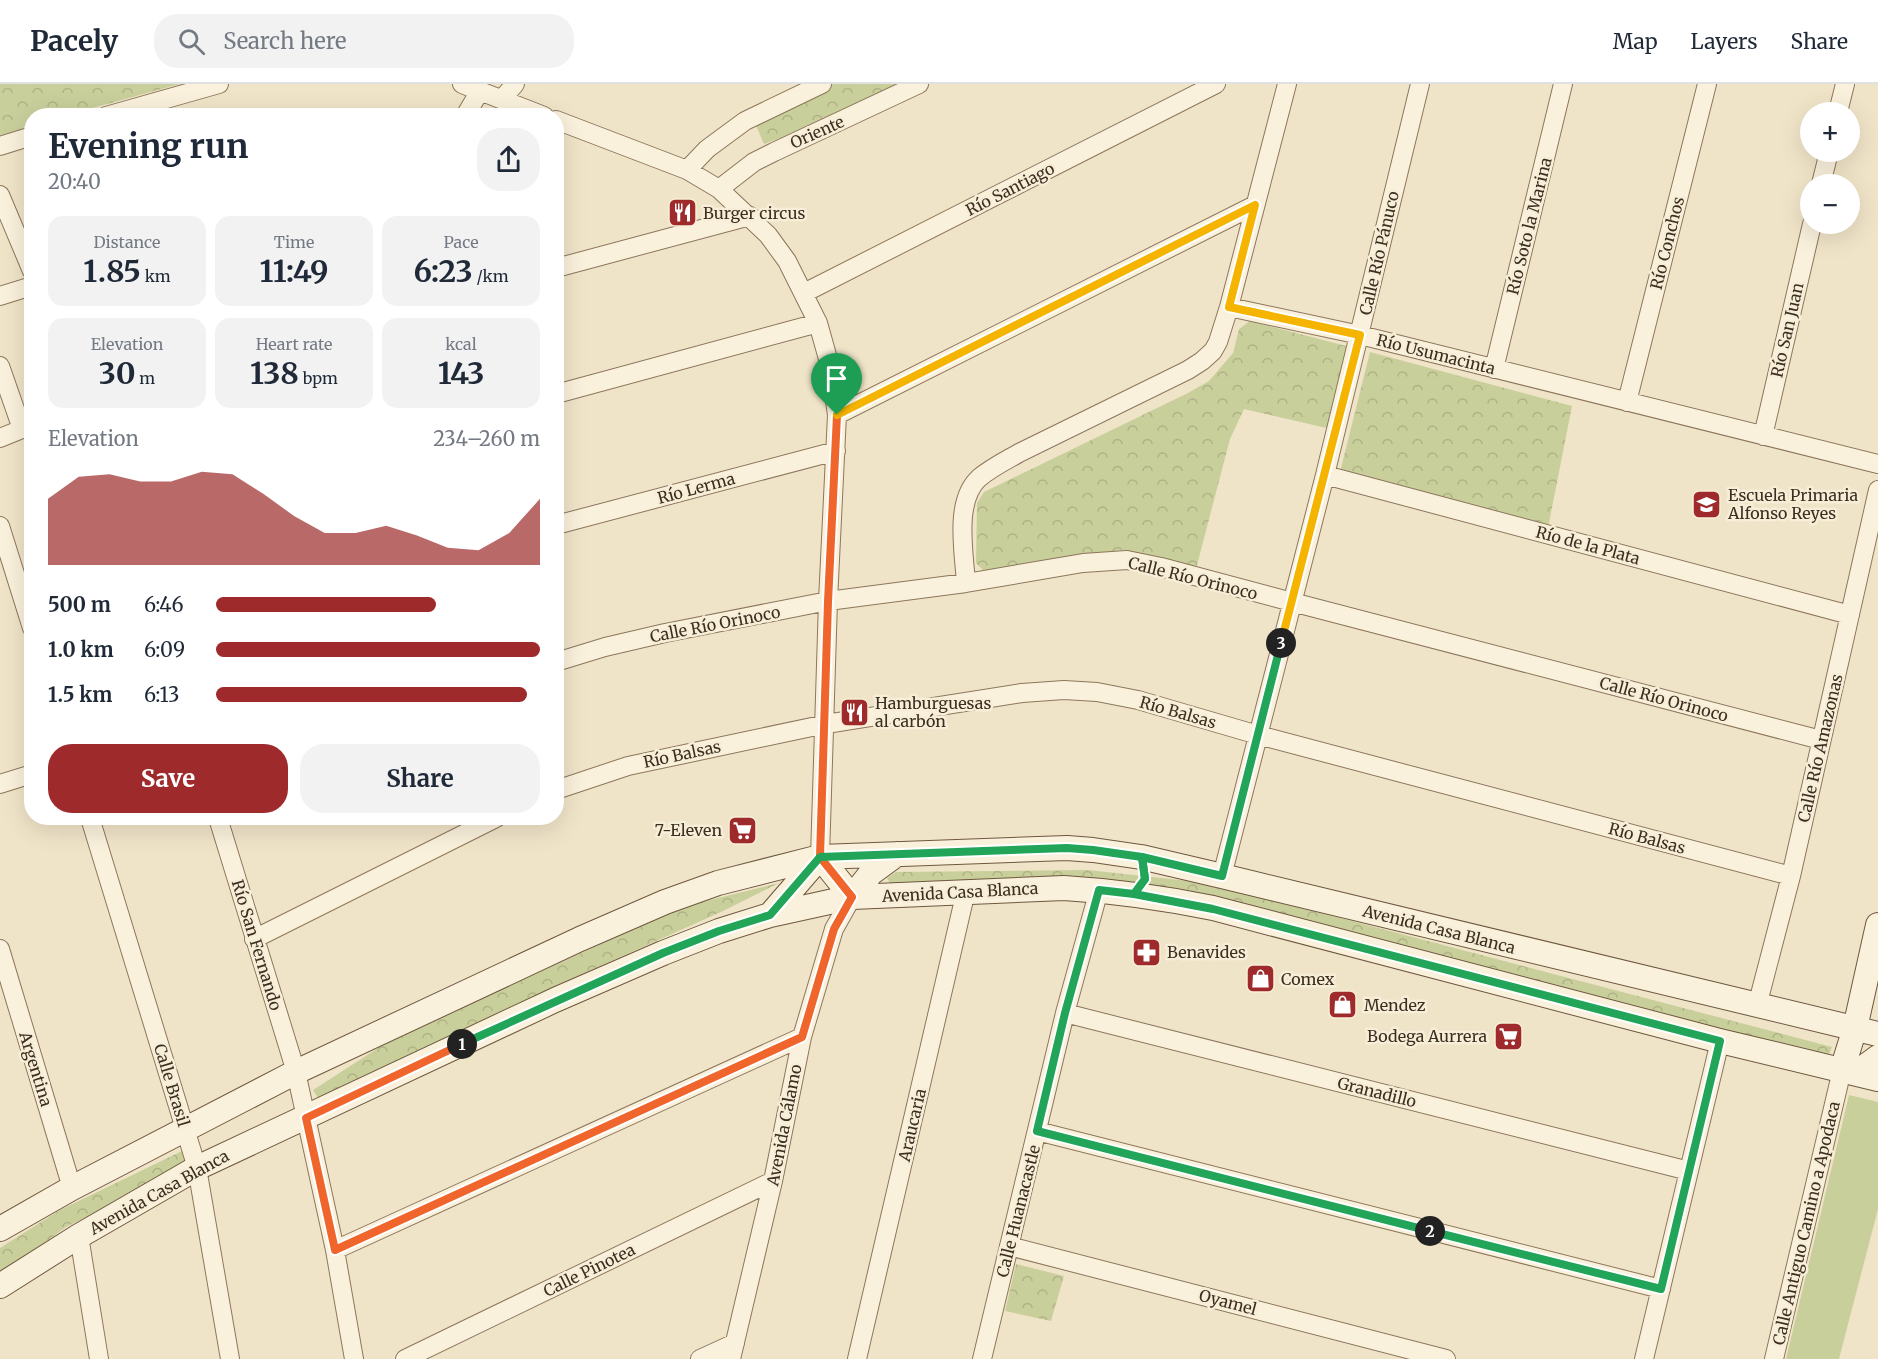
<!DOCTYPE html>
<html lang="en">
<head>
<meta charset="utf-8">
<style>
	:root { --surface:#fff; --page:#f2f2f3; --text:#1f2937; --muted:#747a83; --line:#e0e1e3; --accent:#9e2a2b }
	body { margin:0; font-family:Merriweather,serif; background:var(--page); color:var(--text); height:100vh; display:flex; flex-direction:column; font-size:22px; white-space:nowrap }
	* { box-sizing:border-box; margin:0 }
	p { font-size:20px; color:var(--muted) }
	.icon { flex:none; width:33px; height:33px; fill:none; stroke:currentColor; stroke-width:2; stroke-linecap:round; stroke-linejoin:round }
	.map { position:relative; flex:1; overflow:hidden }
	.details { position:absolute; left:24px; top:24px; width:540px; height:717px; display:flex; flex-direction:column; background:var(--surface); border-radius:24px; box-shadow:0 6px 24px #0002 }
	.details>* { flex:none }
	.buttons { position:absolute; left:1800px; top:18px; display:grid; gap:12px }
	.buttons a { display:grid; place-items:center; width:60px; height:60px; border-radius:50%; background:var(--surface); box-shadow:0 6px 24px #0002; font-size:30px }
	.pin { position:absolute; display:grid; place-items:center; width:51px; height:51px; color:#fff; margin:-62px -26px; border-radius:50% 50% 50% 0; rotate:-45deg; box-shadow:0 0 6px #0007 }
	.pin .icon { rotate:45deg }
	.km { position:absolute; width:30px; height:30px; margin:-15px; border-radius:50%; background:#222; color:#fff; font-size:16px; line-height:30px; text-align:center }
	.round { display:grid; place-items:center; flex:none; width:63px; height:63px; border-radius:24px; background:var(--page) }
	.overview { display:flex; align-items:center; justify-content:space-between; height:102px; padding:0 24px }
	h1 { font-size:33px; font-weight:700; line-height:45px }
	.figures { display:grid; grid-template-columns:repeat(3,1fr); gap:9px; height:102px; padding:6px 24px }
	.figures div { display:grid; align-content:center; border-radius:15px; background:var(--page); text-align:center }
	.figures b { font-size:30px; font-weight:700 }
	.figures small { font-size:16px; font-weight:400 }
	.figures p { font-size:16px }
	.chart { height:168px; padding:12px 24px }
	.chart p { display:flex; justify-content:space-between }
	.chart svg { width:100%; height:108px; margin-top:6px; fill:var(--accent); opacity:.7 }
	.action { display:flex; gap:12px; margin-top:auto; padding:12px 24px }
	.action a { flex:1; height:69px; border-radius:24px; background:var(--accent); color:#fff; font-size:24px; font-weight:700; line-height:69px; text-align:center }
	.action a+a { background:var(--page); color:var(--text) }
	ul { padding:0 24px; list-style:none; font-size:20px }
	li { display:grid; grid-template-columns:96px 72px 1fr; align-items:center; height:45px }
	li i { height:15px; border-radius:8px; background:var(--accent) }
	header { display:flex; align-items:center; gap:36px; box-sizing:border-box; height:84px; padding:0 30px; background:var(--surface); border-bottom:2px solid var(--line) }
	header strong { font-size:28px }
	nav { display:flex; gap:33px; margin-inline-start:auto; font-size:21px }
	.search { width:420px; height:54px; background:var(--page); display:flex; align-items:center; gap:15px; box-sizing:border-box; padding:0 21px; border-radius:24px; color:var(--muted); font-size:22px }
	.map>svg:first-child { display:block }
</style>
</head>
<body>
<header>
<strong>Pacely</strong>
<div class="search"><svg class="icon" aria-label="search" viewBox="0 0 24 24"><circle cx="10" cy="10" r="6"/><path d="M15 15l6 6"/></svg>Search here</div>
<nav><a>Map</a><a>Layers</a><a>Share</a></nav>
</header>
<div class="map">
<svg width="1878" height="1275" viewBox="0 0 1878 1275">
	<defs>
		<pattern id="forest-crowns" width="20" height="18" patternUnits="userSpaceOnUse" patternTransform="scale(1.5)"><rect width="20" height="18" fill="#c9cf9b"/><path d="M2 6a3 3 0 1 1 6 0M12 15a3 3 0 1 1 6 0" fill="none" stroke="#aeb285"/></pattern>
	</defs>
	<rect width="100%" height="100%" fill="#f0e4c8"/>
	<path fill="#c9cf9b" d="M1849,1011L1878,1018V1125L1839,1275H1786Z"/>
	<path fill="url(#forest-crowns)" d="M0,0H180L67,31L32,32L31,41L0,54Z
		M833,0H903L836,35L764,60L754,37Z
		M1250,237L1354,264L1331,345L1244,325L1230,355L1196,485L1122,466L984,487L976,479L977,419L984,408L1188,309L1209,297L1233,269L1239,245Z
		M1370,268L1572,322L1548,444L1340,388Z
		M1088,786L1207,799L1832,963L1828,973L1193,810L891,801L887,794L896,788Z
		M779,799L721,828L558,901L319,1016L313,1006L392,955L685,822Z
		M182,1067L187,1084L66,1143L0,1192V1164L60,1126Z
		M1016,1180L1064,1192L1051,1237L1005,1227Z"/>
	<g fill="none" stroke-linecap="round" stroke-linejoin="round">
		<defs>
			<path id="street" d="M462,0L544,32
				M502,15L515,0
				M1838,28L1845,0
				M106,32L219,0
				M465,32L480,7
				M556,36L687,86L719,105L768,151L787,177L818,239L830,282L837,331L828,517L820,773
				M0,62L32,52
				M687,86L707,65L745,37L822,0
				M1821,100L1829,68
				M719,105L754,78L774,68L919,0
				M0,111L32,187
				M556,184L750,132
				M804,209L1216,0
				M0,212L32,202
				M1229,223L1360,251L1878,380
				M0,282L22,345
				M1494,285L1563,0
				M556,310L818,239
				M1627,318L1707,0
				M837,331L1255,121
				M1763,352L1812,140
				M0,354L32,341
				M1325,391L1850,531
				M556,441L836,367
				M0,442L32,544
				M966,499C964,468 954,417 979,394C991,384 1005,377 1019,369L1188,286L1202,277L1213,267L1218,258L1229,223L1287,0
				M556,578L605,563L665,549L828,517L966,499L1083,479L1127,476L1161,483L1292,518L1821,656
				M0,700L32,690
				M556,706L628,682L826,640L1022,609L1064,606L1097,608L1138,616L1258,651L1791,792
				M90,734L197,1084L230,1275
				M218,734L296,988L335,1166L354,1275
				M1222,792L1325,391L1420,0
				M254,855L496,734
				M0,865L72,1104
				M1757,922L1791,792L1878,406
				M1065,929L1689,1087
				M1037,1047L1661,1205
				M79,1152L99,1275
				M1009,1162L1446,1275
				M335,1166L802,953
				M405,1275L773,1097
				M700,1275L735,1259
				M731,1275L773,1097L802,953L834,845L852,813
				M857,1275L966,807
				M982,1275L1065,929L1099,806
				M1644,1275L1720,957
				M1774,1275L1842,986"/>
			<path id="secondary" d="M820,773L852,813L871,789L897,770
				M770,831L820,773
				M1842,986L1855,944L1878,841
				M1856,989L1878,973
				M0,1145L72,1104L296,988L580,855L665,818L718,799L820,773L1067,764L1093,766L1141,773L1222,792L1878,950
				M0,1202L79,1152L197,1084L555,916L663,869L719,847L770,831L852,813L1064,804C1114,807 1164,814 1213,824L1720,957L1878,995"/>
		</defs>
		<use href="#street" stroke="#8d765c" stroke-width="20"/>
		<use href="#secondary" stroke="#6f573f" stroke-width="26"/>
		<use href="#street" stroke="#faf1dc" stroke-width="18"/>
		<use href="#secondary" stroke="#faf1dc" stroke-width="24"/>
	</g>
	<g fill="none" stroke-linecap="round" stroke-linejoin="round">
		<defs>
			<path id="split-1" d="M462,960L306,1034L335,1166L802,953L834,845L852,813L820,773L828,518L837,331"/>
			<path id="split-2" d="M462,960L663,869L719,847L770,831L820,773L1067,764L1093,766L1142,773L1145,795L1134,810L1099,806L1065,929L1037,1047L1430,1147"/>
			<path id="split-3" d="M1281,559L1222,792L1142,773L1145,795L1134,810L1213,825L1720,957L1661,1205L1430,1147"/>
			<path id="split-4" d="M837,331L1255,121L1229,223L1360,251L1281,559"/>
		</defs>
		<use href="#split-1" stroke="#fff" stroke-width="12"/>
		<use href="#split-2" stroke="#fff" stroke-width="12"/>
		<use href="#split-3" stroke="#fff" stroke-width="12"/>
		<use href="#split-4" stroke="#fff" stroke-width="12"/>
		<use href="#split-1" stroke="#f0652b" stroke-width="8"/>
		<use href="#split-2" stroke="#22a559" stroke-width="8"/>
		<use href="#split-3" stroke="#22a559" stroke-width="8"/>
		<use href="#split-4" stroke="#f5b400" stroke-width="8"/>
	</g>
	<defs>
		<symbol id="restaurant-square" viewBox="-11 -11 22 22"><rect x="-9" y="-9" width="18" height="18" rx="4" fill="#9e2a2b" stroke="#f7eed8"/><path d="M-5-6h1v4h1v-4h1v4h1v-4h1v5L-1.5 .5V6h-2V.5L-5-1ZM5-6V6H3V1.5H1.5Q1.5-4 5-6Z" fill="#fff"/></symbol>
		<symbol id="school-square" viewBox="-11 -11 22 22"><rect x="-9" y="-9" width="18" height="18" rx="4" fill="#9e2a2b" stroke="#f7eed8"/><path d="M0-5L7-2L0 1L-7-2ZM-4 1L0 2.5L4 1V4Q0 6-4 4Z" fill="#fff"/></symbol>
		<symbol id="supermarket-square" viewBox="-11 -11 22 22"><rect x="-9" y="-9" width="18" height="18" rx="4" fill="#9e2a2b" stroke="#f7eed8"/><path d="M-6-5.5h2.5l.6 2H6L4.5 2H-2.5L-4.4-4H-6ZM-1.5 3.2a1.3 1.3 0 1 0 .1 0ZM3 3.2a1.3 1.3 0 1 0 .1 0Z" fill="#fff"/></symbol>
		<symbol id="pharmacy-square" viewBox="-11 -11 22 22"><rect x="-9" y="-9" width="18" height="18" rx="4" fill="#9e2a2b" stroke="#f7eed8"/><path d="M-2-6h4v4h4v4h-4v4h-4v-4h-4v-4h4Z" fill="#fff"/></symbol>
		<symbol id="shop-square" viewBox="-11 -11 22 22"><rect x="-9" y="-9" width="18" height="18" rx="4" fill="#9e2a2b" stroke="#f7eed8"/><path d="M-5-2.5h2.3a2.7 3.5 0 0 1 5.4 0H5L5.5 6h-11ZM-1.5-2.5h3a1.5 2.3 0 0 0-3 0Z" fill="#fff"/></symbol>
	</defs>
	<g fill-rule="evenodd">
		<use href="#restaurant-square" x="666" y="112" width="33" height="33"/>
		<use href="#school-square" x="1690" y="404" width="33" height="33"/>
		<use href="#restaurant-square" x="838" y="612" width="33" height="33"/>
		<use href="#supermarket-square" x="726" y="730" width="33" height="33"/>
		<use href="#pharmacy-square" x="1130" y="852" width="33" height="33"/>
		<use href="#shop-square" x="1244" y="878" width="33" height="33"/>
		<use href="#shop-square" x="1326" y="904" width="33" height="33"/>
		<use href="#supermarket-square" x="1492" y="936" width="33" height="33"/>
	</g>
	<g text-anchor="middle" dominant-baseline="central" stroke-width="5" stroke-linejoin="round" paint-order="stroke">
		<g font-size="16" fill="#3d2e20" stroke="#f7eed8">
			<text transform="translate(817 48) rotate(-24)">Oriente</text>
			<text transform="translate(1010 105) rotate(-27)">Río Santiago</text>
			<text transform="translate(1529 142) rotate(-76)">Río Soto la Marina</text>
			<text transform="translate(1667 159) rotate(-76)">Río Conchos</text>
			<text transform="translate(1379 169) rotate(-77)">Calle Río Pánuco</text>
			<text transform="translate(1787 246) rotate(-77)">Río San Juan</text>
			<text transform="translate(1436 270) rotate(14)">Río Usumacinta</text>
			<text transform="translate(696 404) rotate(-15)">Río Lerma</text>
			<text transform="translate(1588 461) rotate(15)">Río de la Plata</text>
			<text transform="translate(1193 494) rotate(14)">Calle Río Orinoco</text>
			<text transform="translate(715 540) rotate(-11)">Calle Río Orinoco</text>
			<text transform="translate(1664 615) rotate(15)">Calle Río Orinoco</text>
			<text transform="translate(1178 628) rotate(16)">Río Balsas</text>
			<text transform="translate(1820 664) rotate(-77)">Calle Río Amazonas</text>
			<text transform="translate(682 670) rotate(-12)">Río Balsas</text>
			<text transform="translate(1647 754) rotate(15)">Río Balsas</text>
			<text transform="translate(960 808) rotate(-3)">Avenida Casa Blanca</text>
			<text transform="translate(1439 845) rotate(14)">Avenida Casa Blanca</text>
			<text transform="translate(257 861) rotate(73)">Río San Fernando</text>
			<text transform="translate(36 985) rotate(73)">Argentina</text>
			<text transform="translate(172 1001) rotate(73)">Calle Brasil</text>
			<text transform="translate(1377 1008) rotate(14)">Granadillo</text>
			<text transform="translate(784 1041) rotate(-79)">Avenida Cálamo</text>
			<text transform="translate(912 1041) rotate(-77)">Araucaria</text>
			<text transform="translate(159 1108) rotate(-29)">Avenida Casa Blanca</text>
			<text transform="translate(1018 1127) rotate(-76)">Calle Huanacastle</text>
			<text transform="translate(1806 1139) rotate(-77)">Calle Antiguo Camino a Apodaca</text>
			<text transform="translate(589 1186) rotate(-26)">Calle Pinotea</text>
			<text transform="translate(1228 1218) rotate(15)">Oyamel</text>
		</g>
		<g font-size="16" fill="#3d2e20" stroke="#f7eed8" text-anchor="start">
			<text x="703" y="129">Burger circus</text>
			<text x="1728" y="411">Escuela Primaria<tspan x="1728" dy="18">Alfonso Reyes</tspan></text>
			<text x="875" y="619">Hamburguesas<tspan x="875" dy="18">al carbón</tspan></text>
			<text x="722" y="746" text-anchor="end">7-Eleven</text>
			<text x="1167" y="868">Benavides</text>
			<text x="1281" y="895">Comex</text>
			<text x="1364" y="921">Mendez</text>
			<text x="1487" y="952" text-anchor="end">Bodega Aurrera</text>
		</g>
	</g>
</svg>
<div class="buttons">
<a>+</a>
<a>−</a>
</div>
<div class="pin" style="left:837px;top:331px;background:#1e9e55"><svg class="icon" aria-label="arrive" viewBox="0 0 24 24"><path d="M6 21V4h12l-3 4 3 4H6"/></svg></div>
<b class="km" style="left:462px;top:960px">1</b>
<b class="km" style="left:1430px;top:1147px">2</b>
<b class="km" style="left:1281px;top:559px">3</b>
<section class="details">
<div class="overview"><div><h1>Evening run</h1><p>20:40</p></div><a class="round"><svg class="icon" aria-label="share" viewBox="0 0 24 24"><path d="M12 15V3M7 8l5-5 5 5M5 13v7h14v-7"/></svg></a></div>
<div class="figures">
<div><p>Distance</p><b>1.85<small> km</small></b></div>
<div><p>Time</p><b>11:49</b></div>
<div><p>Pace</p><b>6:23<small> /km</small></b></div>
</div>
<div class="figures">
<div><p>Elevation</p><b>30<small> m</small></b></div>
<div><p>Heart rate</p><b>138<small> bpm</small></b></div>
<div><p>kcal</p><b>143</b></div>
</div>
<div class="chart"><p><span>Elevation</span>234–260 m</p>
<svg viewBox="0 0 160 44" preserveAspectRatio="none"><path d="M0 44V17L10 8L20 7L30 10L40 10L50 6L60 7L70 15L80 24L90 31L100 31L110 28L120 32L130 37L140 38L150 31L160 17V44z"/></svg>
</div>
<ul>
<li><b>500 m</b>6:46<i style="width:68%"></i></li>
<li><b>1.0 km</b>6:09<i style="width:100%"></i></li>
<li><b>1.5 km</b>6:13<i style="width:96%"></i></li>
</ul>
<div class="action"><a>Save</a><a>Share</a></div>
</section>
</div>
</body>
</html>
